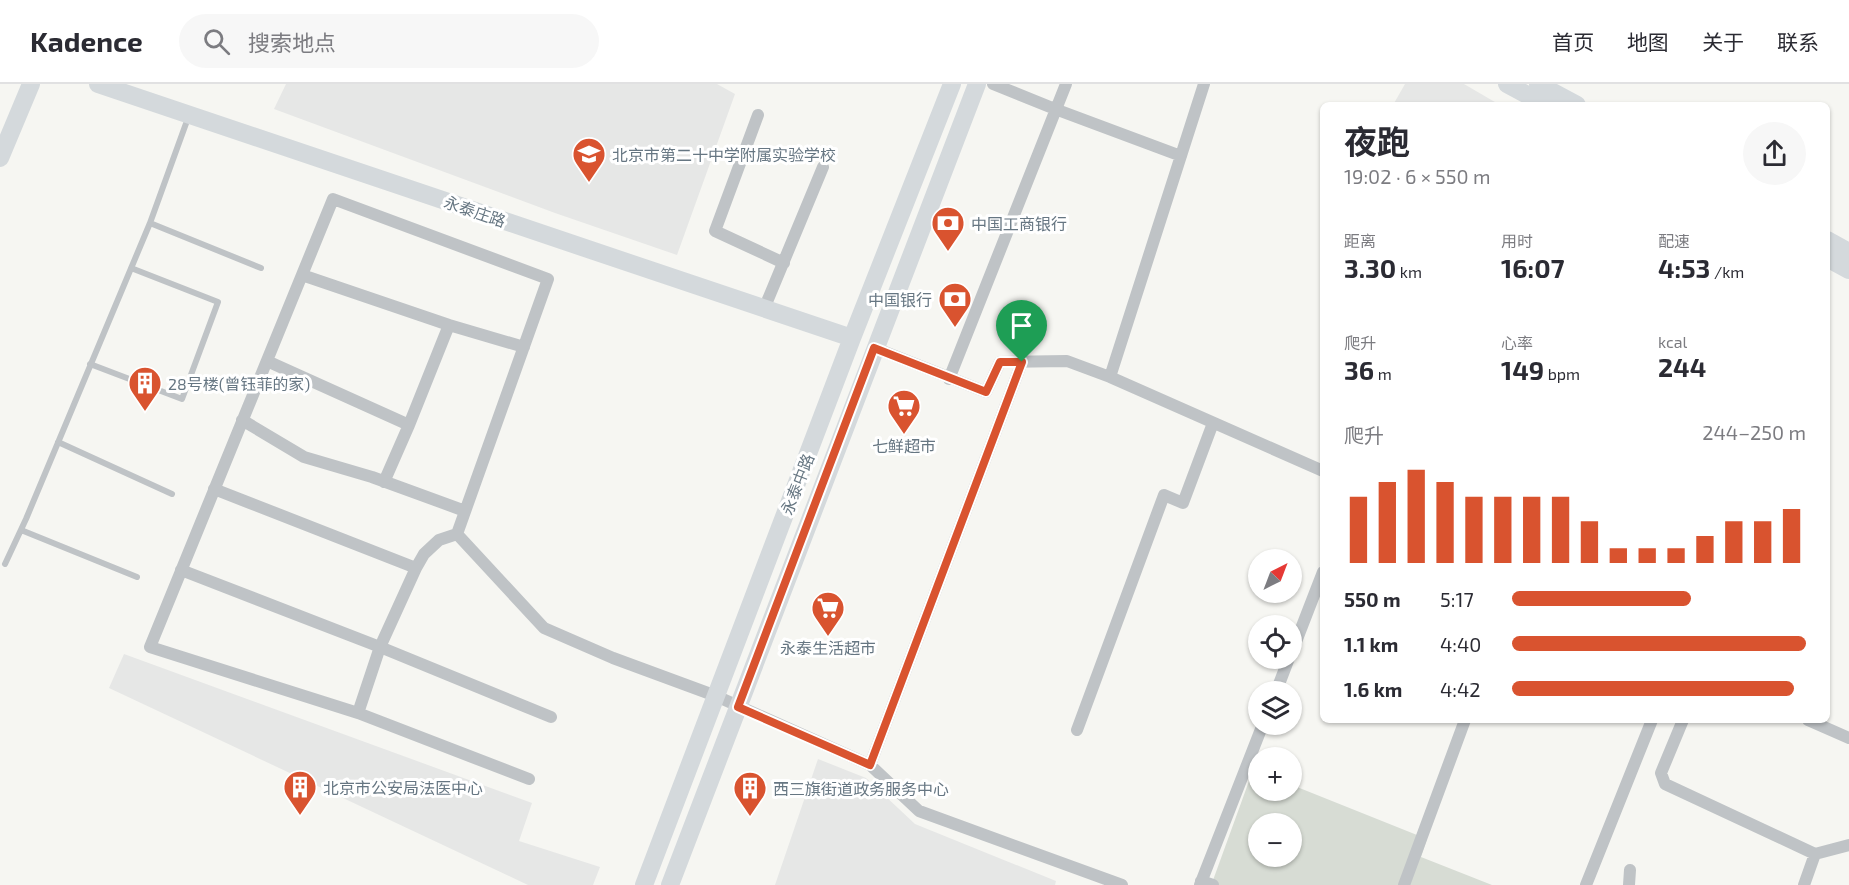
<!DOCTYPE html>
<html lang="zh">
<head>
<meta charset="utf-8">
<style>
	:root { --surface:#fff; --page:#f7f7f7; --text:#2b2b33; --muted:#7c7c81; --line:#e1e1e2; --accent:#d9532f }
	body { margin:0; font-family:"Exo 2","Noto Sans SC",sans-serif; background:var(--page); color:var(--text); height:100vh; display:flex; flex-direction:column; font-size:22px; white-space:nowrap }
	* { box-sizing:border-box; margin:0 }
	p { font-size:20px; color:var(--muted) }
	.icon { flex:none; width:33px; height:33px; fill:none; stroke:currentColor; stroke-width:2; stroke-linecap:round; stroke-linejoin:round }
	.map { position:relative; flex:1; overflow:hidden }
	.side { position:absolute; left:1320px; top:18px; width:510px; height:621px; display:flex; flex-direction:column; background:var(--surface); border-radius:9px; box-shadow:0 2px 4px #0004 }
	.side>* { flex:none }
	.needle { width:39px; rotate:42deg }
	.fabs { position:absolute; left:1248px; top:465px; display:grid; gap:12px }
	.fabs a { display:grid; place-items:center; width:54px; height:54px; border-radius:50%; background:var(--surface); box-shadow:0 2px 4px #0004; font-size:30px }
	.pin { position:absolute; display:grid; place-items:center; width:51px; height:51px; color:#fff; margin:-62px -26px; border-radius:50% 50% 50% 0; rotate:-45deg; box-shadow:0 0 6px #0007 }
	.pin .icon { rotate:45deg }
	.round { display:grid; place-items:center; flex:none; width:63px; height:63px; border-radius:32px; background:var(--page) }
	.summary { display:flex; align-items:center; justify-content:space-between; height:102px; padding:0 24px }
	h1 { font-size:33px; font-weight:700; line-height:45px }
	.figures { display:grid; grid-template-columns:repeat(3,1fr); gap:9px; height:102px; padding:6px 24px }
	.figures div { display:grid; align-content:center }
	.figures b { font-size:26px; font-weight:700 }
	.figures small { font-size:16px; font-weight:400 }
	.figures p { font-size:16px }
	.chart { height:168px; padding:12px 24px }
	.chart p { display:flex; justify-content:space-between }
	.chart svg { width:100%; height:108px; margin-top:6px; stroke:var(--accent); stroke-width:6 }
	ul { padding:0 24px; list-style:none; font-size:20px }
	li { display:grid; grid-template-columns:96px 72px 1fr; align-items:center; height:45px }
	li i { height:15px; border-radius:8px; background:var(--accent) }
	header { display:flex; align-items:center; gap:36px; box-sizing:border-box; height:84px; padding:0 30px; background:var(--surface); border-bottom:2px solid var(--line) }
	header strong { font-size:28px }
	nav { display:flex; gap:33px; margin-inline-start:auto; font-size:21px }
	.search { width:420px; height:54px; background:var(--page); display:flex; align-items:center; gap:15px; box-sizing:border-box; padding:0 21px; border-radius:33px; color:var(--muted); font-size:22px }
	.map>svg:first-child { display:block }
</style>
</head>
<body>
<header>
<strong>Kadence</strong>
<div class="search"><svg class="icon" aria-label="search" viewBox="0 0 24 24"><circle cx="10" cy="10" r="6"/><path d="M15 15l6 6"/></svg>搜索地点</div>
<nav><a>首页</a><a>地图</a><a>关于</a><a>联系</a></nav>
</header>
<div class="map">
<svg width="1849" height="801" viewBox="0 0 1849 801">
	<rect width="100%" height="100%" fill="#f6f6f2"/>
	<path fill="#e6e7e6" d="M286,0H717L735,10L677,171L555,129L274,25Z
		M1405,0H1464L1500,21H1393Z
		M124,570L532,719L519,757L600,783L593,801H528L109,604Z
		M818,675L866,694L915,740L1056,797L1055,801H775Z"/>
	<path fill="#d7dcd4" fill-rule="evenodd" d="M1253,686L1258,688V706H1292V701L1427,755L1421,773L1492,801H1217L1212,799ZM1258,740H1292V772H1258Z"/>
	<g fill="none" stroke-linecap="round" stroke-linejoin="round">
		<path stroke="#bfc3c6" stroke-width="6" d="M150,139L261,184
			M90,280L182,315L218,218L131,184
			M58,358L172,410
			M21,446L137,493
			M5,480L26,435L150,139L188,34"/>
		<path stroke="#bfc3c6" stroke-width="12" d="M993,0L1055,25L1181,72
			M758,31L715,147L784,179
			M302,191L449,241L524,263
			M764,225L823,83
			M875,264L986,308L1000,278L1067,277L1110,293L1323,387
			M267,277L409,341L449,241
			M1110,293L1204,0
			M949,295L1066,0
			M242,336L304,373L372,393L465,427
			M384,398L409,341
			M214,405L416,484
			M181,486L380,563L551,633
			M1292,568L1323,488
			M1276,608L1289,574
			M358,629L380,563L416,484L424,470L439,456L457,450
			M1683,636L1661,689L1665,700L1815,770L1849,761
			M1808,636L1849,654
			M1077,646L1164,411L1183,419L1213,339
			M870,681L1022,278
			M529,695L358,629L150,563L333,115L548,195L457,450L544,544L613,574L716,612L870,681L919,727L1122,801
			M1201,797L1213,801
			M1200,801L1263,640
			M1404,801L1465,636
			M1586,801L1652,636
			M1629,801L1630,786
			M1804,801L1815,770"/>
		<path stroke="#d4d9dc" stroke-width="18" d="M98,0L852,254
			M1507,0L1546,21
			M1538,0L1577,21
			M0,74L31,0
			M1827,156L1849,168
			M1827,174L1849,186
			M644,801L852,254L952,0
			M670,801L977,0"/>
	</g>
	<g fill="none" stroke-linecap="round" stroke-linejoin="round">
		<defs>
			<path id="route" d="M874,264L986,308L1000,278H1022L870,681L738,623Z"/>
		</defs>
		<use href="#route" stroke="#fff" stroke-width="12"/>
		<use href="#route" stroke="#d9532f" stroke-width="8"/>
	</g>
	<defs>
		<symbol id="school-pin" viewBox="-11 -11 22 30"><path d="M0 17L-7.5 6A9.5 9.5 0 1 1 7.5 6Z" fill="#d9532f" stroke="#fff"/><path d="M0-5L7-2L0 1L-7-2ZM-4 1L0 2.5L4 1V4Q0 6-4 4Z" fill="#fff"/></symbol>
		<symbol id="bank-pin" viewBox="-11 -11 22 30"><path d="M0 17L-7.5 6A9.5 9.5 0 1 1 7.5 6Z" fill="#d9532f" stroke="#fff"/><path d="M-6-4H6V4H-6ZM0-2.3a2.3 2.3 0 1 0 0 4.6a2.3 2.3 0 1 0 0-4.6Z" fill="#fff"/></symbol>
		<symbol id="building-pin" viewBox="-11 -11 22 30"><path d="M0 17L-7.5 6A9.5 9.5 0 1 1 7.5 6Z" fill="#d9532f" stroke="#fff"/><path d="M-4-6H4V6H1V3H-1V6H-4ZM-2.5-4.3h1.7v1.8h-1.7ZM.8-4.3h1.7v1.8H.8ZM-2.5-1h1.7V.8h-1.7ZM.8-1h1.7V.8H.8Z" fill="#fff"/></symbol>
		<symbol id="supermarket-pin" viewBox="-11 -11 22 30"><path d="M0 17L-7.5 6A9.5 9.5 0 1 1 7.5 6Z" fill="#d9532f" stroke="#fff"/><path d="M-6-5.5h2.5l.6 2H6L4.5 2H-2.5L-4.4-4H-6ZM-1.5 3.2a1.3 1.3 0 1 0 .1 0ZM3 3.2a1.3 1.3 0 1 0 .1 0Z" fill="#fff"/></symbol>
	</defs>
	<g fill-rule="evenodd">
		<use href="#school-pin" x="570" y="51" width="38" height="52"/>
		<use href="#bank-pin" x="929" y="120" width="38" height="52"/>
		<use href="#bank-pin" x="936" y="196" width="38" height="52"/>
		<use href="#building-pin" x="126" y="280" width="38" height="52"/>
		<use href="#supermarket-pin" x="885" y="303" width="38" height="52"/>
		<use href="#supermarket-pin" x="809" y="505" width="38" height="52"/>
		<use href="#building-pin" x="281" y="684" width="38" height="52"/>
		<use href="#building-pin" x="731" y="685" width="38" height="52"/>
	</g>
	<g text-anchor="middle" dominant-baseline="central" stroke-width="6" stroke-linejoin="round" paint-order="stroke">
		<g font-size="16" fill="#667682" stroke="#fff" text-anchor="start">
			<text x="612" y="70">北京市第二十中学附属实验学校</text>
			<text x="971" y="139">中国工商银行</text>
			<text x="932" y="215" text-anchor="end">中国银行</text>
			<text x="168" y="299">28号楼(曾钰菲的家)</text>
			<text x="904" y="361" text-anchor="middle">七鲜超市</text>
			<text x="828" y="563" text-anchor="middle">永泰生活超市</text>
			<text x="323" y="703">北京市公安局法医中心</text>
			<text x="773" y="704">西三旗街道政务服务中心</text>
		</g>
		<g font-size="16" fill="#667682" stroke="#fff">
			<text transform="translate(475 127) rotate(19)">永泰庄路</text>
			<text transform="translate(797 400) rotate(-69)">永泰中路</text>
		</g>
	</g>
</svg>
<div class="fabs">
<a><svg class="needle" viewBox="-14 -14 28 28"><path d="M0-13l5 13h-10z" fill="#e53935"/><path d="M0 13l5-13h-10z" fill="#7c7c81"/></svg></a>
<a><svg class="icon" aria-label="locate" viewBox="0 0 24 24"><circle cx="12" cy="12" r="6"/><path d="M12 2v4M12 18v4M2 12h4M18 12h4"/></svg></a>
<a><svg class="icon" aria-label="layers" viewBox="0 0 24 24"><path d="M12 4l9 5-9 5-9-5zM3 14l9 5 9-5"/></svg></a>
<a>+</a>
<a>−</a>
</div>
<div class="pin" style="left:1022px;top:278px;background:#1e9e55"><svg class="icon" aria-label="arrive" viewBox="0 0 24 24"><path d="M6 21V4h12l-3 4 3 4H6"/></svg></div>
<section class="side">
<div class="summary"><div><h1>夜跑</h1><p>19:02 · 6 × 550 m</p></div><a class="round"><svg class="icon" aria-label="share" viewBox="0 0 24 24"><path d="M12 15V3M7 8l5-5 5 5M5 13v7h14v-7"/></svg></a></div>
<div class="figures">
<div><p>距离</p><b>3.30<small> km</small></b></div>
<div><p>用时</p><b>16:07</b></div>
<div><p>配速</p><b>4:53<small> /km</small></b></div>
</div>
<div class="figures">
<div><p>爬升</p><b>36<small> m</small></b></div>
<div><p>心率</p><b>149<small> bpm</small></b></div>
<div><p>kcal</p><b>244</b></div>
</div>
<div class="chart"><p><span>爬升</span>244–250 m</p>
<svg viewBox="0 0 160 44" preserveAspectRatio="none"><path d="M5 44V17M15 44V11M25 44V6M35 44V11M45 44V17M55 44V17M65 44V17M75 44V17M85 44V27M95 44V38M105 44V38M115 44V38M125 44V33M135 44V27M145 44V27M155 44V22"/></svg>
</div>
<ul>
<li><b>550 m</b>5:17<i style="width:61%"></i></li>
<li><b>1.1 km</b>4:40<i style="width:100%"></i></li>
<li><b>1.6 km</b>4:42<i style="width:96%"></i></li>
</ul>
</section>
</div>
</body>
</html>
